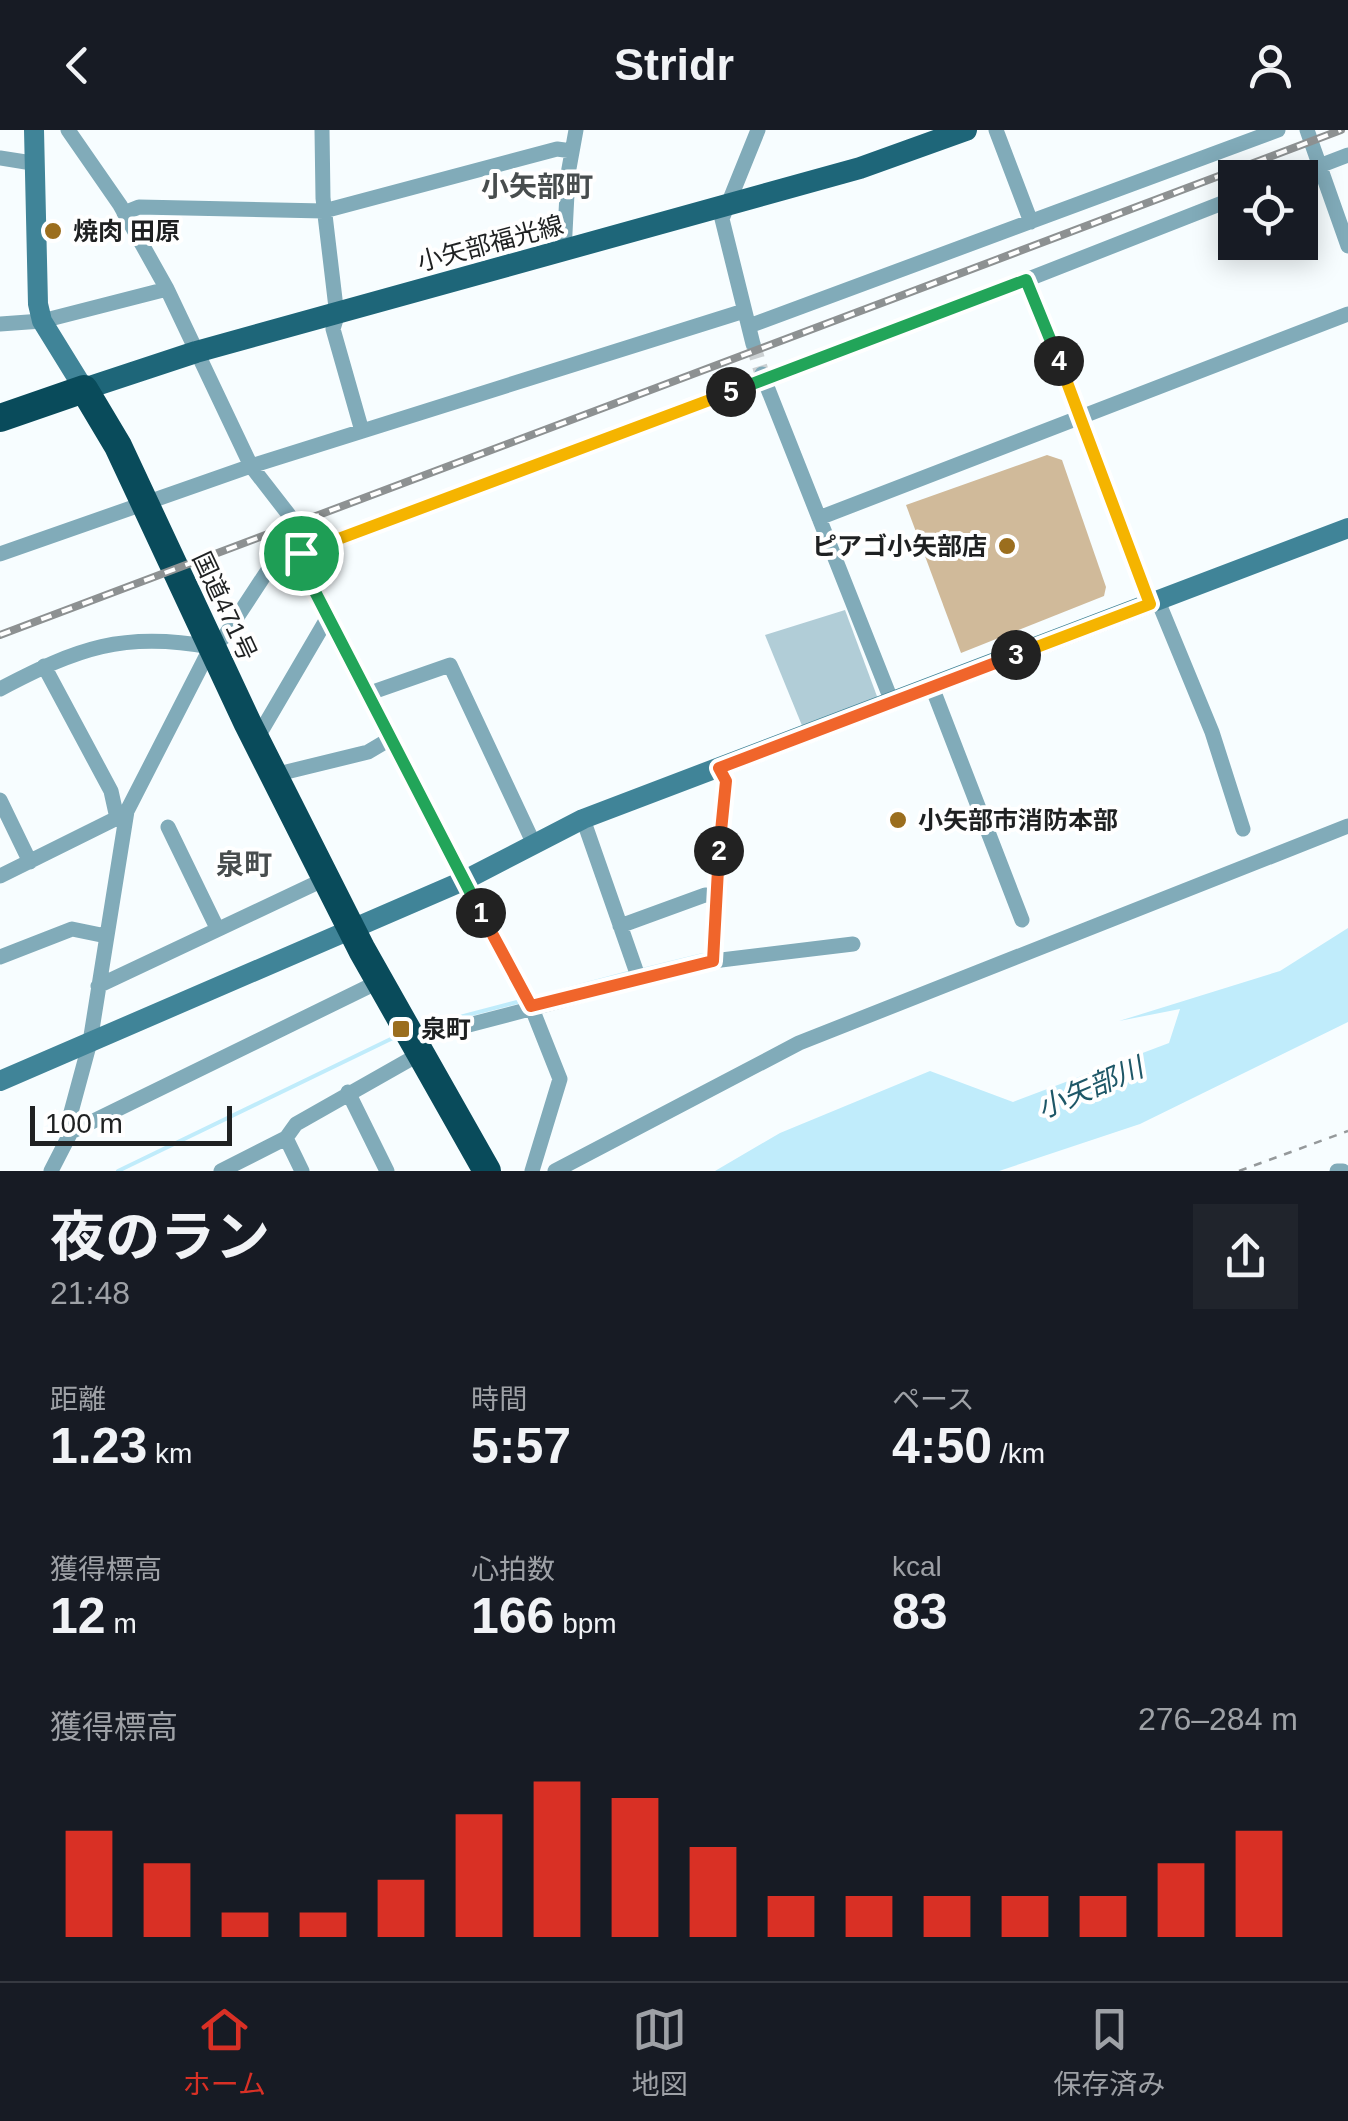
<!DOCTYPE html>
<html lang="ja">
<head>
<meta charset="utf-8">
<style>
	:root { --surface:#171b24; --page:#20242c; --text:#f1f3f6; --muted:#9ea1a6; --line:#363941; --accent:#d93025 }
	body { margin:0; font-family:Helvetica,"Noto Sans JP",sans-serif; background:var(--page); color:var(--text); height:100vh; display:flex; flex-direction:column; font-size:38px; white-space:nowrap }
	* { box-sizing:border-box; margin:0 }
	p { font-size:32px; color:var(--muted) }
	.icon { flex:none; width:55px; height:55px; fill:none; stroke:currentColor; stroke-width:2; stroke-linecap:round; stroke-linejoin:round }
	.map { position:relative; height:1041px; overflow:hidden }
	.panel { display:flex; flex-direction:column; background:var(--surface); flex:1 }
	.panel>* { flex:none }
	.tools { position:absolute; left:1218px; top:30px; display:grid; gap:20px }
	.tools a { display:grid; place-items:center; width:100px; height:100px; border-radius:0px; background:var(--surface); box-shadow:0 5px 25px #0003; font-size:50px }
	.scale { position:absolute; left:30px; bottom:25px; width:202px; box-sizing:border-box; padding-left:10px; border:5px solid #1f2122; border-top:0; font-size:28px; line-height:35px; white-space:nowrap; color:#1f2122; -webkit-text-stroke:8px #fff; paint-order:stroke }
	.pin { position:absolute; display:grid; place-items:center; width:85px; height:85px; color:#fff; margin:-42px; border:5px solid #fff; border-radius:50%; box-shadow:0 2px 10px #0007 }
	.km { position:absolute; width:50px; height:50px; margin:-25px; border-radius:50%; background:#222; color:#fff; font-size:28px; line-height:50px; text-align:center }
	.round { display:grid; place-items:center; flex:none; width:105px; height:105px; border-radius:0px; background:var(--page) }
	.overview { display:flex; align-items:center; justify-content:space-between; height:170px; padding:0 50px }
	h1 { font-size:55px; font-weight:700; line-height:75px }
	.metrics { display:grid; grid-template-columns:repeat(3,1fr); gap:15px; height:170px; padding:10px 50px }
	.metrics div { display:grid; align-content:center }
	.metrics b { font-size:50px; font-weight:700 }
	.metrics small { font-size:28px; font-weight:400 }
	.metrics p { font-size:28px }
	.chart { height:280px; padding:20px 50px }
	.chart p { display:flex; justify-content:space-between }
	.chart svg { width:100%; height:180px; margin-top:10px; stroke:var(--accent); stroke-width:6 }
	header { display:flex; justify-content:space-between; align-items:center; height:130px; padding:0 50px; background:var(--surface); font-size:45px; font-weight:700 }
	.tabs { display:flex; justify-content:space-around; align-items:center; height:140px; border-top:2px solid var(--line); background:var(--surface); font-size:28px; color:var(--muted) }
	.tabs a { display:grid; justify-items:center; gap:5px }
	.tabs .selected { color:var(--accent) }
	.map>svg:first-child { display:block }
</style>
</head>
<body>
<header><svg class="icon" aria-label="back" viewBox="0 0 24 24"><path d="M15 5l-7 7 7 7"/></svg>Stridr<svg class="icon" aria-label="person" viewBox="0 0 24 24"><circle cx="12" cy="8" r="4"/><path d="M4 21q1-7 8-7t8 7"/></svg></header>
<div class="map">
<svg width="1348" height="1041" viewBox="0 0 1348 1041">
	<rect width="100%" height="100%" fill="#f7fdff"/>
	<path fill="#b1cdd7" d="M845,480L878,569L803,598L765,505Z"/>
	<path fill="#c0ecfb" d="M1348,798V892L1140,994L999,1041H715L780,1003L930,941L1013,972L1169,913L1180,879L1119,891L1280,841Z"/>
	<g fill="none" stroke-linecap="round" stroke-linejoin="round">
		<path stroke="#c0ecfb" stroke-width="4" d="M642,840L703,825
			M530,869L632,842
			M429,895L521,871
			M118,1041L397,906"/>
	</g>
	<path fill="#d0ba9a" d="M1047,325L1062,330L1106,457L1104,466L961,523L906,375Z"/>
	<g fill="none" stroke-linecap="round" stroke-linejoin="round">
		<path stroke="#ccd1d3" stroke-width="15" stroke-dasharray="15 8" stroke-linecap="butt" d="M753,214L762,244"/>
		<path stroke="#95999b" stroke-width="2.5" stroke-dasharray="8 8" stroke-linecap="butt" d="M1239,1041L1348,1001"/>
		<path stroke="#81abb9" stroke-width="15" d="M68,0L120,75L167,159L251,336L289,385L309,450L531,876L560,949L532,1041
			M322,0L323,68L337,186L333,199L362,301
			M996,0L1031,92
			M1307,0L1348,116
			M0,28L32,33
			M1288,48L1348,25
			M124,83L139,77L324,81L557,19L572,21
			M564,122L568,44L576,0
			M0,194L42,191L167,159
			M749,196L1278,0
			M753,214L722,89L758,0
			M762,244L892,572
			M819,388L1348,184
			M0,424L251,336L744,181
			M1158,471L1212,602L1243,699
			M1150,474L1026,150L1235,68
			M932,557L1022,790
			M0,559C78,518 123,501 211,517
			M367,564L450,535L533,712
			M256,610L328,487
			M274,645L368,622L390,609
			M0,670L30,732
			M583,689L639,849
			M168,697L217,798
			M0,746L117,688L111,661L44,536
			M620,796L705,765L715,766
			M0,827L72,799L106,806
			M713,831L726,651L719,638
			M98,856L327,748
			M415,909L713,831L853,814
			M348,962L387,1041
			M71,1002L382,850
			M286,1008L302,1041
			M51,1041L71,1002L67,997L90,912L127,681L211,517L224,507L268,440L301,423L1026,150
			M221,1041L286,1008L296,994L423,922
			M555,1041L799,913L1348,696
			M1337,1041H1343"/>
		<path stroke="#408498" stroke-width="20" d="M34,0L38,174L42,191L84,259
			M0,951L463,751L583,689L1348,398"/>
		<path stroke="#1e6679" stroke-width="22" d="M84,259L196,222L860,38L966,0"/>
		<path stroke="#094b5b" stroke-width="28" d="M0,288L84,259L118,316L248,594L362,820L487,1041"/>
		<defs>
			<path id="rail" d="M0,505L1341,0"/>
		</defs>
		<use href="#rail" stroke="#8d9192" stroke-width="8"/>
		<use href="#rail" stroke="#fff" stroke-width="4" stroke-dasharray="11" stroke-linecap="butt"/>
	</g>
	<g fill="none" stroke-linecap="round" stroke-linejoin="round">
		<defs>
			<path id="split-1" d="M301,423L309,450L481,783"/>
			<path id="split-2" d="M481,783L531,876L713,831L719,721"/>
			<path id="split-3" d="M719,721L726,651L719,638L1016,525"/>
			<path id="split-4" d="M1016,525L1150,474L1059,231"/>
			<path id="split-5" d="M731,262L1026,150L1059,231"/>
			<path id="split-6" d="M301,423L731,262"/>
		</defs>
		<use href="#split-1" stroke="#fff" stroke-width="20"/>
		<use href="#split-2" stroke="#fff" stroke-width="20"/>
		<use href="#split-3" stroke="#fff" stroke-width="20"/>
		<use href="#split-4" stroke="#fff" stroke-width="20"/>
		<use href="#split-5" stroke="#fff" stroke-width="20"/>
		<use href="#split-6" stroke="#fff" stroke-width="20"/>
		<use href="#split-1" stroke="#22a559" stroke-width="12"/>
		<use href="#split-2" stroke="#f0652b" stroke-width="12"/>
		<use href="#split-3" stroke="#f0652b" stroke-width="12"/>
		<use href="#split-4" stroke="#f5b400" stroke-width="12"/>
		<use href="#split-5" stroke="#22a559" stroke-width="12"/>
		<use href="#split-6" stroke="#f5b400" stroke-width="12"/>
	</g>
	<g fill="#9b6e1e" stroke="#fff" stroke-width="4">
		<circle cx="53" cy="101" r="10"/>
		<circle cx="1007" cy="416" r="10"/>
		<circle cx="898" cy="690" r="10"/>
		<rect x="391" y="889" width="20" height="20" rx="5"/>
	</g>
	<g text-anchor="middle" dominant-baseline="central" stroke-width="8" stroke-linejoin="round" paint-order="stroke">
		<g font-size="25" font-weight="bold" fill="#1f2122" stroke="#fff" text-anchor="start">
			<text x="73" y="101">焼肉 田原</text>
			<text x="987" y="416" text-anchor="end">ピアゴ小矢部店</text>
			<text x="918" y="690">小矢部市消防本部</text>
			<text x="421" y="899">泉町</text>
		</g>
		<g font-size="25" fill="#1f2122" stroke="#fff">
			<text transform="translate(490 113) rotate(-15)">小矢部福光線</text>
			<text transform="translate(225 476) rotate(65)">国道471号</text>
		</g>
		<g font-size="28" font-weight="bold" fill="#484d4e" stroke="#fff">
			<text x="537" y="56">小矢部町</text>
			<text x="244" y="734">泉町</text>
		</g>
		<g font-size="28" font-style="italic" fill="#1e5767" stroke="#fff">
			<text transform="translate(1090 958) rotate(-23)">小矢部川</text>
		</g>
	</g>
</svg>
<div class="tools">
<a><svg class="icon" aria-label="locate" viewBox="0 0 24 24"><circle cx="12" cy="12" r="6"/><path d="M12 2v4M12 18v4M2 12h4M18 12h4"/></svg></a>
</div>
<div class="scale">100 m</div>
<div class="pin" style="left:301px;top:423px;background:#1e9e55"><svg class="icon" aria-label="arrive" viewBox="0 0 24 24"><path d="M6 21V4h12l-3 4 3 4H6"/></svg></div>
<b class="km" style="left:481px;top:783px">1</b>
<b class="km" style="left:719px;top:721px">2</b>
<b class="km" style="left:1016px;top:525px">3</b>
<b class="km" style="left:1059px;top:231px">4</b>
<b class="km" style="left:731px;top:262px">5</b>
</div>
<section class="panel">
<div class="overview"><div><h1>夜のラン</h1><p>21:48</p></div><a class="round"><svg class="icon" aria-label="share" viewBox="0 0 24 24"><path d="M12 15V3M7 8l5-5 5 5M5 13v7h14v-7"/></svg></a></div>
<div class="metrics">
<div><p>距離</p><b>1.23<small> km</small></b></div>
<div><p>時間</p><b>5:57</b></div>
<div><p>ペース</p><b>4:50<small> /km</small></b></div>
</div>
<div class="metrics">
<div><p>獲得標高</p><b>12<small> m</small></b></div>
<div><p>心拍数</p><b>166<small> bpm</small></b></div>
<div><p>kcal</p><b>83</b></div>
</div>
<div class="chart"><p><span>獲得標高</span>276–284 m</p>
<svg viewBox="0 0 160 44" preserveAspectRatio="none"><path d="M5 44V18M15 44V26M25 44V38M35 44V38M45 44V30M55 44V14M65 44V6M75 44V10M85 44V22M95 44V34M105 44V34M115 44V34M125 44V34M135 44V34M145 44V26M155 44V18"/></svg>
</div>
</section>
<nav class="tabs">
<a class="selected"><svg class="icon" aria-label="home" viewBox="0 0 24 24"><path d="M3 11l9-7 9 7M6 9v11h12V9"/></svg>ホーム</a>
<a><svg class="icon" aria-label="map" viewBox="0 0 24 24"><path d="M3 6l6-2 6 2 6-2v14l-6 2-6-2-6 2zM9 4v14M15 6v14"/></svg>地図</a>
<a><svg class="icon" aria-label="saved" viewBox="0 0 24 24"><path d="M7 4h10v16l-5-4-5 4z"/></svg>保存済み</a>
</nav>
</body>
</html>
